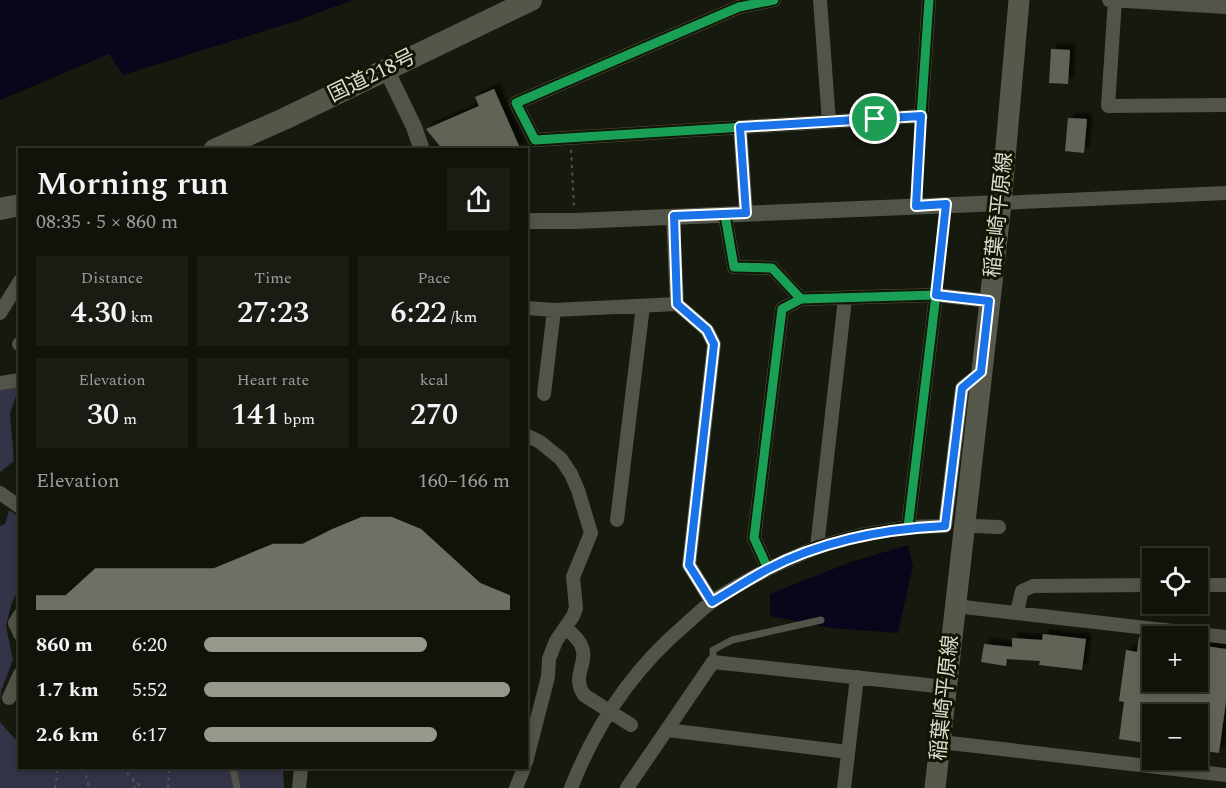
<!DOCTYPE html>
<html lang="en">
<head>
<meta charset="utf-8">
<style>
	:root { --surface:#10130a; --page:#191c13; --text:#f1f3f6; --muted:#9c9e9c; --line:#30322b; --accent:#95988a }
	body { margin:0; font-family:Spectral,"Noto Sans JP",serif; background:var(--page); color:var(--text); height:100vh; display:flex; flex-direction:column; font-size:22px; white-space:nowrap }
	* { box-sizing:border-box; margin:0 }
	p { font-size:20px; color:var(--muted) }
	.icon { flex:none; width:33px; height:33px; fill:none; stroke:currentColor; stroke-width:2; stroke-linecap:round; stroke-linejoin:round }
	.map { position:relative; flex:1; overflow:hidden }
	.side { position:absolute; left:18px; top:148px; width:510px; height:621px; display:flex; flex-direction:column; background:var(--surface); border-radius:0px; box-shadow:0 3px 9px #0003,0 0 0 2px var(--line) }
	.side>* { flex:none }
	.controls { position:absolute; left:1142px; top:548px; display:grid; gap:12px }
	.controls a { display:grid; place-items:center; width:66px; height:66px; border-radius:0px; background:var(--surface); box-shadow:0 3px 9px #0003,0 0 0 2px var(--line); font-size:30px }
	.pin { position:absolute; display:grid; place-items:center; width:51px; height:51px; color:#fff; margin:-26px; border:3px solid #fff; border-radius:50%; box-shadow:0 2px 6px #0007 }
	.round { display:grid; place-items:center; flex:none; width:63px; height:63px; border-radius:0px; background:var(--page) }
	.headline { display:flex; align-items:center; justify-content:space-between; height:102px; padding:0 18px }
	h1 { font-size:33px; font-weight:600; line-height:45px }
	.figures { display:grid; grid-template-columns:repeat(3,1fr); gap:9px; height:102px; padding:6px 18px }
	.figures div { display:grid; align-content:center; border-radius:0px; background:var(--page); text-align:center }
	.figures b { font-size:30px; font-weight:600 }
	.figures small { font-size:16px; font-weight:400 }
	.figures p { font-size:16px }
	.chart { height:168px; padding:12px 18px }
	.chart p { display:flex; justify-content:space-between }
	.chart svg { width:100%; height:108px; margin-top:6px; fill:var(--accent); opacity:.7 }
	ul { padding:0 18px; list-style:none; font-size:20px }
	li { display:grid; grid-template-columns:96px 72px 1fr; align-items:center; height:45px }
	li i { height:15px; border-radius:8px; background:var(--accent) }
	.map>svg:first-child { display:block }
</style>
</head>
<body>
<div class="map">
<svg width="1226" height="788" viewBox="0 0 1226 788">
	<defs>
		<filter id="shadow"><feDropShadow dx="5.5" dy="-5.5" stdDeviation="1.5" flood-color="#0009"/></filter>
	</defs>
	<rect width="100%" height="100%" fill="#16190d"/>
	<path fill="#333447" d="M0,387H19L10,414L14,461L0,472Z
		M9,510L19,517V589L12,602L6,626L13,660L1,691L0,701V526L5,524Z
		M0,722L15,739L19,738L20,768H283L284,788H0Z"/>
	<path fill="#08061b" d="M0,0H353L293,22L123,75L109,54L0,100Z
		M908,545L913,566L898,633L831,628L770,616V594L851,562Z"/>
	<path fill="#616457" filter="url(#shadow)" d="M1051,49L1070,50L1068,84L1049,83Z
		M494,89L520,148L515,150H443L426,129L479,106L475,97Z
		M1068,118L1087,119L1084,153L1065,151Z
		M1043,634L1086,639L1082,670L1039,665L1040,661L1007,659L1006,666L981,662L984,644L1012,647V638L1042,640Z
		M1139,637L1152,639V681H1197V645L1226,649V701L1219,753L1197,750V714H1152V744L1119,739L1124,702L1119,701L1126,650L1137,652Z"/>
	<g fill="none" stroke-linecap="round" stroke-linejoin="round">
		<path stroke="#52544c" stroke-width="2" stroke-dasharray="3 4.5" stroke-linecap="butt" d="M571,150L574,207
			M917,194L920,128
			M937,283L944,220
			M84,768L89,788
			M121,768L143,788
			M133,779L135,788
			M55,788L58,768
			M168,788L169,768"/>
		<path stroke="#52544a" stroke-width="7" d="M713,662V650L732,640L821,620
			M233,768L237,788"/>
		<path stroke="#52544a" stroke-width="14" d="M774,0L739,7L516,103L535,140L921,116L929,0
			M820,0L829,122
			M1109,0L1226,7
			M1115,0L1108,106L1226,105
			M740,127L746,213
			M1001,203L1226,193
			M725,215L734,267L772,268L801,299L936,295L908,527L861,535L817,547L768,569L754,538L782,309L801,299
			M673,216L677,304L707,330L714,344L689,565L712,602
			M936,295L989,301
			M526,308L554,310L677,304
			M0,313L20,281
			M19,344H20
			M0,383L20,380
			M544,394L554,310
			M526,435L540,442L561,459L571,474L578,490L591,533L573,577L576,608L573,616L556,641L549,659L548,677L526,762
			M0,493L20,507
			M617,520L643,306
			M974,526L999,527
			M908,527L945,526L962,388L981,373
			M817,547L845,299
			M1197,585H1226
			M955,606L1226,637
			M1017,612L1022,591L1033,586L1152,585
			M20,615L15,623L20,634
			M567,628C571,633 577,638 580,643C591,662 570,675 584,695L631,725
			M9,698L20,674
			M667,730L848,752
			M941,742L1226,775
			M299,788L301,768
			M516,788L524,768
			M571,788C596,724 632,670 685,625C694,617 703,608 713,601C730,589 750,579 768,569
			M627,788L713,662L946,687
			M844,788L857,677"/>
		<path stroke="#52544a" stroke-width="16" d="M386,69L414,127L422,150
			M526,221H575L1001,203"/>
		<path stroke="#55584b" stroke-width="21" d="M935,788L1001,203L1019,0"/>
		<path stroke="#54564a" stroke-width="22" d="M214,150L284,119L531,0
			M0,209L20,205"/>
		<defs>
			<path id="cycleway" d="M774,0L739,7L516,103L535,140L921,116L929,0
				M725,215L734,267L772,268L801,299L936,295L908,527L861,535L817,547L768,569L754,538L782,309L801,299"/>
		</defs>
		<use href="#cycleway" stroke="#111502" stroke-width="13"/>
		<use href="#cycleway" stroke="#1a9f57" stroke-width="9"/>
	</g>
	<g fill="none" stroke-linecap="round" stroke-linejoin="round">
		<defs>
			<path id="route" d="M921,116L916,206L946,204L936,295L989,301L981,372L962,388L945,526C883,529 823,540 768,569C749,579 731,591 712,602L689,565L714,344L707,330L677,304L674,216L746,213L740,127Z"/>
		</defs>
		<use href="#route" stroke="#fff" stroke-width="12"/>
		<use href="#route" stroke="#1a73e8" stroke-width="8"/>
	</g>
	<g text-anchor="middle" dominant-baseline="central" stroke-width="6" stroke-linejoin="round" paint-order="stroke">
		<g font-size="21" fill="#d9dcce" stroke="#111502">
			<text transform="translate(372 76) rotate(-26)">国道218号</text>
			<text transform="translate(999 215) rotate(-84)">稲葉崎平原線</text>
			<text transform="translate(945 698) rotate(-84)">稲葉崎平原線</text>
		</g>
	</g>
</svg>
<div class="controls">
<a><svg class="icon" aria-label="locate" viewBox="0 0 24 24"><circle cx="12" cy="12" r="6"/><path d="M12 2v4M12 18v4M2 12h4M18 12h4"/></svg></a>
<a>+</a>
<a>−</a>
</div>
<div class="pin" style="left:875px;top:119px;background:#1e9e55"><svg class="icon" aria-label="arrive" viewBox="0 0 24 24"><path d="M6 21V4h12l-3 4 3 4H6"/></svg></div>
<section class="side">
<div class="headline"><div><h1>Morning run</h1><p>08:35 · 5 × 860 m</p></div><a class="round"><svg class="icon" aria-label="share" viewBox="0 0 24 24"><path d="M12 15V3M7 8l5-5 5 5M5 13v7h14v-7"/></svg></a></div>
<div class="figures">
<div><p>Distance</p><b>4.30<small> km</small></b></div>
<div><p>Time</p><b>27:23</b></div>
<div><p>Pace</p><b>6:22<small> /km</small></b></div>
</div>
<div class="figures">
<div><p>Elevation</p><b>30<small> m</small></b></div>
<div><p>Heart rate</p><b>141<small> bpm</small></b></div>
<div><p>kcal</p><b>270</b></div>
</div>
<div class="chart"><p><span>Elevation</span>160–166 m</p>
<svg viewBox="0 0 160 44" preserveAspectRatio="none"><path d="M0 44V38L10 38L20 27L30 27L40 27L50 27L60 27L70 22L80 17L90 17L100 11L110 6L120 6L130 11L140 22L150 33L160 38V44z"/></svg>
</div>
<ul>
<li><b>860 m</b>6:20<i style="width:73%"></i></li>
<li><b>1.7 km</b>5:52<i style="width:100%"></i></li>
<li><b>2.6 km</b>6:17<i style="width:76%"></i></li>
</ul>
</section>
</div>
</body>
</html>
